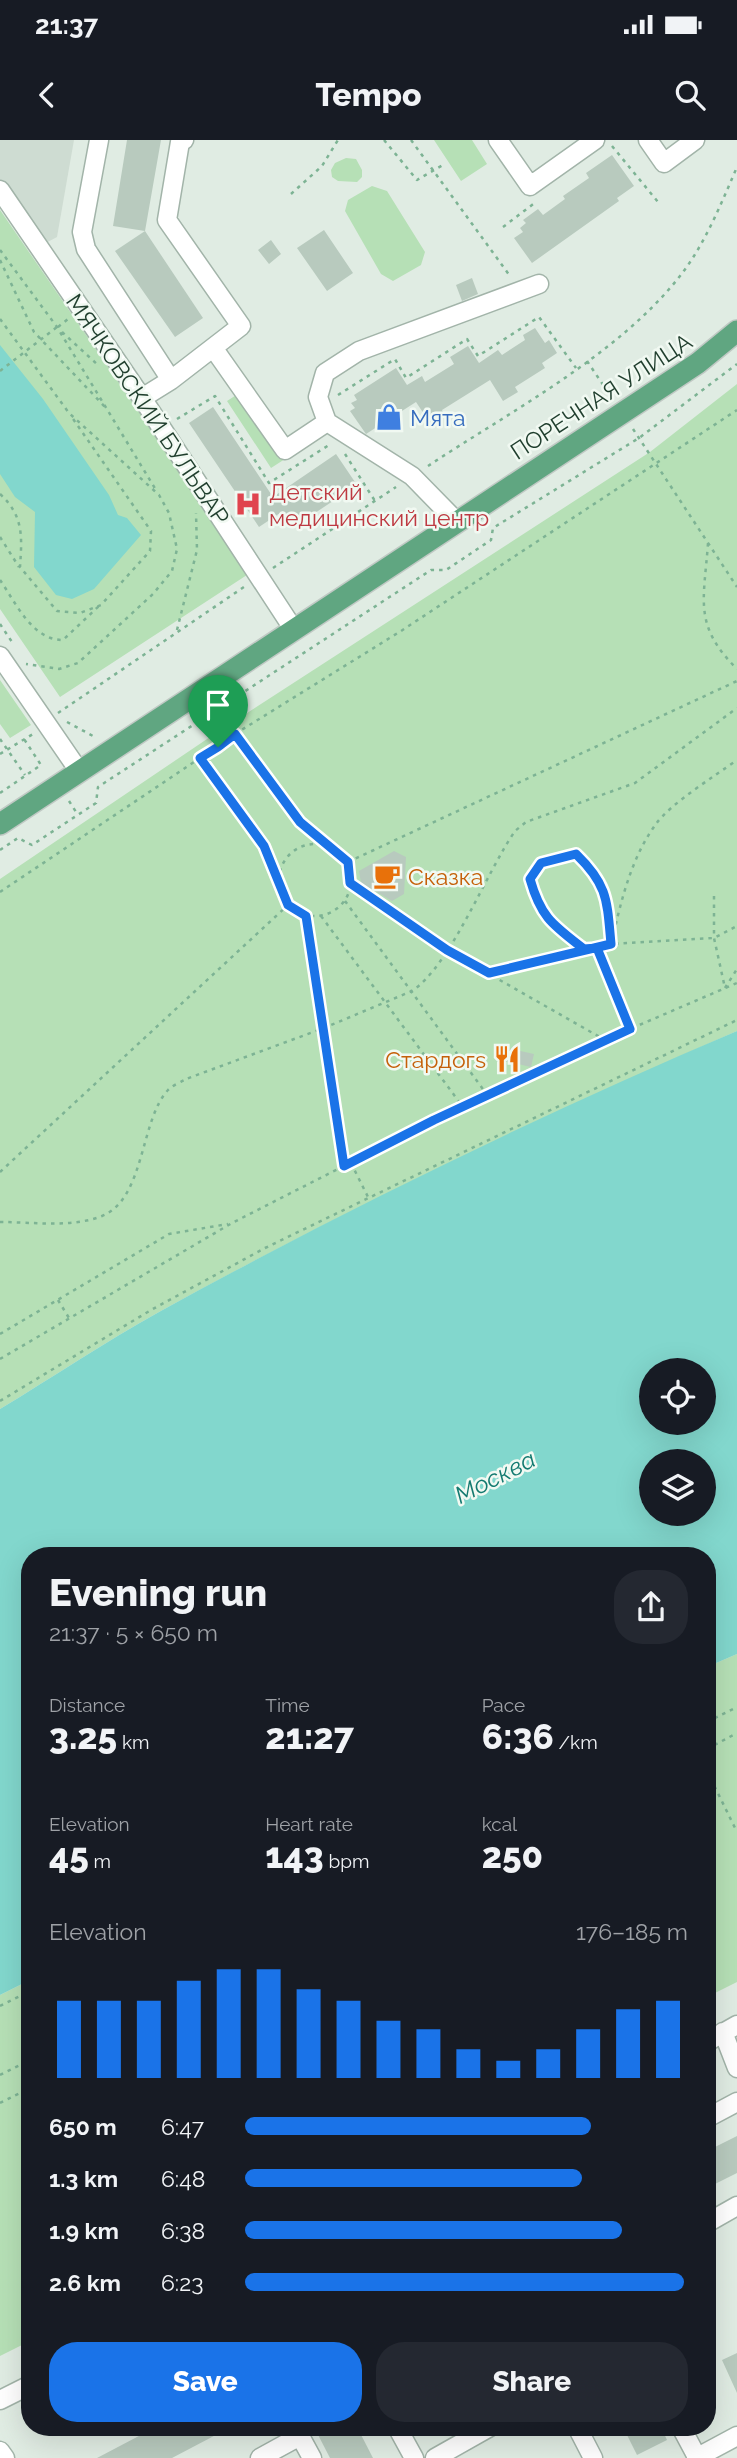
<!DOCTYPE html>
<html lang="en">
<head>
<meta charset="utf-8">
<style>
	:root { --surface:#171b24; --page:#242831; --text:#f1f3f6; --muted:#9ea1a6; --accent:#1a73e8 }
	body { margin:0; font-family:Raleway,sans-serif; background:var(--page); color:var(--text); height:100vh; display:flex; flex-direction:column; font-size:26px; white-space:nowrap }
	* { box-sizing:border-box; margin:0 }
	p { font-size:23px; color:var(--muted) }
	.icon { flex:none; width:38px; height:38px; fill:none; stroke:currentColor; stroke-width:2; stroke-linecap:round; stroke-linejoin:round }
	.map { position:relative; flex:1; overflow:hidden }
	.sheet { position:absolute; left:21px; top:1407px; width:695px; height:889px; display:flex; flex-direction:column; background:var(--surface); border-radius:28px; box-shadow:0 7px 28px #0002 }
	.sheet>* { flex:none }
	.buttons { position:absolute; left:639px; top:1218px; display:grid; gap:14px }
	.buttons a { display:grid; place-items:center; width:77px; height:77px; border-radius:50%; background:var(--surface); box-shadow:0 7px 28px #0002; font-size:35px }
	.pin { position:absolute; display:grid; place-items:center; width:60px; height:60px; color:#fff; margin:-72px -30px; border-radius:50% 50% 50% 0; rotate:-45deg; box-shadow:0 0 7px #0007 }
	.pin .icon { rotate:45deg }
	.round { display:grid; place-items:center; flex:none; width:74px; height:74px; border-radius:28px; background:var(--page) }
	.summary { display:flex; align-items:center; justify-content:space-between; height:119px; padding:0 28px }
	h1 { font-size:38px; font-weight:800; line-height:52px }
	.metrics { display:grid; grid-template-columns:repeat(3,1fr); gap:10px; height:119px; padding:7px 28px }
	.metrics div { display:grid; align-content:center }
	.metrics b { font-size:35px; font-weight:800 }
	.metrics small { font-size:19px; font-weight:400 }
	.metrics p { font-size:19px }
	.chart { height:196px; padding:14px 28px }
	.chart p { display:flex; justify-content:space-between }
	.chart svg { width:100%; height:126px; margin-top:7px; stroke:var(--accent); stroke-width:6 }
	.primary-button { display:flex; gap:14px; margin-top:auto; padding:14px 28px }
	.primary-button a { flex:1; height:80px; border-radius:28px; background:var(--accent); color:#fff; font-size:28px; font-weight:800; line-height:80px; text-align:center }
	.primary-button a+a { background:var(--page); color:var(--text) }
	ul { padding:0 28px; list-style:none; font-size:23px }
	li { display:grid; grid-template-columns:112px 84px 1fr; align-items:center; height:52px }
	li i { height:18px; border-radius:9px; background:var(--accent) }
	.status { display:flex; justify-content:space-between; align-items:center; height:49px; padding:0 35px; background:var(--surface); direction:ltr }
	.status svg { height:19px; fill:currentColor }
	header { display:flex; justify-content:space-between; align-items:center; height:91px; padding:0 28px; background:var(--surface); font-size:32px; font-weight:800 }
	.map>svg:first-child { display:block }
</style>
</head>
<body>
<div class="status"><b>21:37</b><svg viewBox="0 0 49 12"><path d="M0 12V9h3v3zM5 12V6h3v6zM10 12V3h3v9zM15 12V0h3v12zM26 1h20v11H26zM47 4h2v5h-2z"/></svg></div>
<header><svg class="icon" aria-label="back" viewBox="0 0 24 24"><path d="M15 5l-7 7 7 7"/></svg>Tempo<svg class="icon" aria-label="search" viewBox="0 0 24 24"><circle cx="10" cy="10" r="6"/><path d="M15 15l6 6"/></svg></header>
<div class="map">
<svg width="737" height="2318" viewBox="0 0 737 2318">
	<rect width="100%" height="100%" fill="#e0ece3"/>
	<path fill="#cedcd2" d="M0,0H74L57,97L42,105L0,42Z"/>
	<path fill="#b6e0b6" d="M434,0H472L487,24L461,41Z
		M346,18L356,19L362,30V37L357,42L338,41L332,37L331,30L335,23Z
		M372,46L387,51L425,112L421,125L393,141L381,134L345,71L348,60Z
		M0,70L250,433L60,557L0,469Z
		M737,244V891C541,977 347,1069 159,1172C105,1202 53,1237 0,1269V739L210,597L650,312Z
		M241,252L285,319L271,328L227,261Z
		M0,540L31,585L10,598L0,584Z
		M737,1514V1842L707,1857V1527Z
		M30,1840V2201L0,2216V1855Z"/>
	<path fill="#82d7cd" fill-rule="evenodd" d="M0,205L43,259L109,355L118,375L127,378L141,395L94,449L72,459L56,455L34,427L35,372L15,357L0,334Z
		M737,891V1514L707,1527V1416H30V1840L0,1855V1269C53,1237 105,1202 159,1172C346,1069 540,975 737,891ZM651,1230H704V1283H651ZM651,1321H704V1374H651Z"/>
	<path fill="#b8cabe" d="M127,0H161L145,91L203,178L175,197L115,111L145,91L113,86Z
		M612,15L634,46L617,58L619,61L532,123L514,98L523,92L520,88L526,83L523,80L538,69L543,75L565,59L563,56L589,38L586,33Z
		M324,90L353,133L327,151L297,108Z
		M271,100L281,114L269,124L258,110Z
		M472,138L478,154L462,161L456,145Z
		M535,188L545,203L549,200L557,213L542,223L545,228L515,247L518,252L503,261L490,240L442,270L444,274L430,283L416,262L366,294L350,271L355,268L351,263L357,260L354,255L396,228L407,245L422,236L425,242L454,224L450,217L468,206L479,223L498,210L502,215L525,200L523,195Z
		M213,267L273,357L336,314L357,345L294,387L283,371L259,387L189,283Z
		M225,570L233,581L217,591L210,580Z
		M394,711L406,717L404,754L392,761L361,743L359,731Z
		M503,907L534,914L531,927L500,920Z
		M737,1996V2033L707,2048V2011Z
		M737,2213V2253L722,2220Z
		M156,2287H231L172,2318H97Z
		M314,2287H357L373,2318H330Z
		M623,2287H661L667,2300L637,2315Z"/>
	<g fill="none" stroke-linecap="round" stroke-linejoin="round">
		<defs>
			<path id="minor" d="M99,0L82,92L86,109L171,240
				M498,0L530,46L595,0
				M648,0L664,23L695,0
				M0,50L142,258L294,490
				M214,209L285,310L327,282
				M142,258L171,240L241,186L167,80L180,2L184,0
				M457,382L412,336L327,282L318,257L325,233L359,211L539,144
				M0,516L79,631
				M723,1892L737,1928
				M707,1902L737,1885
				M707,1978L737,1962
				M707,2083L737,2066
				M0,2260L30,2245
				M397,2287L414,2318
				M577,2287L593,2318
				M681,2287L697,2317
				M0,2311L5,2318
				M260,2318L300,2296L312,2318
				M435,2318L490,2287
				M696,2318L737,2296"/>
			<path id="major" d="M0,684L698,223L737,191"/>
		</defs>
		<use href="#minor" stroke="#a2b4a9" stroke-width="21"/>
		<use href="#major" stroke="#c0c9c4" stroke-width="24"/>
		<path stroke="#7db394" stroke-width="2.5" stroke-dasharray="3.5 5" stroke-linecap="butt" d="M384,0L417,40L443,25
			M411,0L510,136
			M612,6L658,62
			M291,54L322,26L338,0
			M503,87L536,62
			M0,110L57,187L156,350
			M0,120L34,192L106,268
			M0,179L69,273L159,355L169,373L177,409L172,431L153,454L78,523L59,529L26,524
			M58,187L68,179
			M62,192L98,225
			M587,221L612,258
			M0,231L57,187
			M338,255L395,219L406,238L467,199L478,216L539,177L576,228
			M177,279L215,256L269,343L329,305
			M633,289L737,447
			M345,314L375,361
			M428,326C511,271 618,215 680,136C705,104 721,64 737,27
			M0,354C24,376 22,397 20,427L57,471L80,473L101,465L150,411L151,391L71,276
			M0,397L19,427
			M708,403C704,461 693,485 737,529
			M273,428L396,347
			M0,440C16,463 32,500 63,500L100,465
			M0,484L12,502
			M177,490L197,410L196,373
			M58,573L244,447
			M200,581L218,607
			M67,582L93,596
			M235,594L401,491L737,270
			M0,599L25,635
			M0,614L33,594
			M0,653L41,625L24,599
			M69,661L78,675
			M279 740a36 36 0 1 1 72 0a36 36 0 1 1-72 0Z
			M0,710L18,698L32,705L96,663L98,647L431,430H446L491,400L493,388L639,298L737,224
			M348,722L737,541
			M350,743L447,810L605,900
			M280,747L265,706L200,618L235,594L300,682L329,706
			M0,752L200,618
			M714,756V798L725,848
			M345,761L488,956
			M305,776L344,1025
			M321,776L463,967
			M612,801C621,761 631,718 656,684C671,663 715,636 737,620
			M597,808L630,889
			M583,809C552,785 541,778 530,739C544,717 552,717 576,714C608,745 607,761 611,804
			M491,833L611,804L714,798L737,786
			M725,848L737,829
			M351,1023L368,1057
			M0,1032L288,765
			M0,1082C32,1082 72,1088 102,1076C145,1059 140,980 168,950C173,945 181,942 186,939L324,888L412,851C451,825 486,733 515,691L526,682L635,643L737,568
			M58,1160L69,1178
			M0,1194L169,1094L228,1084
			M0,1219L232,1083L434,980L630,889L737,843
			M0,1261L151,1170L265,1108L737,880
			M707,1582L737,1567
			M707,1609L737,1593
			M707,1631L737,1692
			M0,1866L30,1851
			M0,1935L30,1920
			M0,1963L30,1948"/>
		<use href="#minor" stroke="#fff" stroke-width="18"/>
		<use href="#major" stroke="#60a681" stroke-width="21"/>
	</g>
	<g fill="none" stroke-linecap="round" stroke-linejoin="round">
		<defs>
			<path id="route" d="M218,607L200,618L264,706L288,765L306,776L344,1026L434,980L630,889L597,808L584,809C553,785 541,778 530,739L541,723L576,714C608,745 607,760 611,804L489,833L447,810L350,743L348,722L300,682L235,594L218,607"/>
		</defs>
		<use href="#route" stroke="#fff" stroke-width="14"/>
		<use href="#route" stroke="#1a73e8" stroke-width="9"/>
	</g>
	<defs>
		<symbol id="shop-bare" viewBox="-9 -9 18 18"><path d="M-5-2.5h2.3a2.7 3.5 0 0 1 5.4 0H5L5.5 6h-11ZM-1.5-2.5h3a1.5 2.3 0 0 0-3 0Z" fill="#3f7fe0" stroke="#f1f9f2" stroke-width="2.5" paint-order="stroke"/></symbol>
		<symbol id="hospital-bare" viewBox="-9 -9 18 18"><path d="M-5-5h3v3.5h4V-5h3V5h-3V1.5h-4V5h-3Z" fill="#e0444e" stroke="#f1f9f2" stroke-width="2.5" paint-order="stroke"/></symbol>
		<symbol id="cafe-bare" viewBox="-9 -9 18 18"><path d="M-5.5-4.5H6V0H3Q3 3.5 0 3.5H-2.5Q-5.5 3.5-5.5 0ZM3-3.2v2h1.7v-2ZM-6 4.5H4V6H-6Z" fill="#e8710a" stroke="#f1f9f2" stroke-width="2.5" paint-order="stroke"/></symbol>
		<symbol id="restaurant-bare" viewBox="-9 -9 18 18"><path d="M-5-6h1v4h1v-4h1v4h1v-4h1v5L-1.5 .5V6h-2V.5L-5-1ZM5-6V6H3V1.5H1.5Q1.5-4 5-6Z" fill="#e8710a" stroke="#f1f9f2" stroke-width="2.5" paint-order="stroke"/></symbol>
	</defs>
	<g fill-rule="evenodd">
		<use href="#shop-bare" x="370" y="258" width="38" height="38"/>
		<use href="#hospital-bare" x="229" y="345" width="38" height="38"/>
		<use href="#cafe-bare" x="368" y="717" width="38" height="38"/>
		<use href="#restaurant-bare" x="488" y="900" width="38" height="38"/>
	</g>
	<g text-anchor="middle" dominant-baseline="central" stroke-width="5" stroke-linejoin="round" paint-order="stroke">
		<g font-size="23" fill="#1f3e2d" stroke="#f1f9f2">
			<text transform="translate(601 256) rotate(-33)">ПОРЕЧНАЯ УЛИЦА</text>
			<text transform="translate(148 269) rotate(56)">МЯЧКОВСКИЙ БУЛЬВАР</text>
		</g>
		<g font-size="23" fill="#366cbe" stroke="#f1f9f2" text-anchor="start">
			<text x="410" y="277">Мята</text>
		</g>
		<g font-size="23" fill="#be3a42" stroke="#f1f9f2" text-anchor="start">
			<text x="269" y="351">Детский<tspan x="269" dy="26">медицинский центр</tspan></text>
		</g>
		<g font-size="23" fill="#c56008" stroke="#f1f9f2" text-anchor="start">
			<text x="408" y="736">Сказка</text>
			<text x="486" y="919" text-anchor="end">Стардогs</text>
		</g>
		<g font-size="24" font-style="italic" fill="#137a70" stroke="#f1f9f2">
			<text transform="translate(495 1337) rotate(-27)">Москва</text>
		</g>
	</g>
</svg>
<div class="buttons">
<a><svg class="icon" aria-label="locate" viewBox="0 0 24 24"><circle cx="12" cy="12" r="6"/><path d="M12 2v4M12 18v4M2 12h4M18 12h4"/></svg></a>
<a><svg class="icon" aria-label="layers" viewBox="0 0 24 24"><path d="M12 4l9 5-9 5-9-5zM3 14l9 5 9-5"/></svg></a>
</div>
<div class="pin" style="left:218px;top:607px;background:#1e9e55"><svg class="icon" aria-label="arrive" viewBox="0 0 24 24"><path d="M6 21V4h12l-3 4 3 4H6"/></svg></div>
<section class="sheet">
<div class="summary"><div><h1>Evening run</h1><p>21:37 · 5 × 650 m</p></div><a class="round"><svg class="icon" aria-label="share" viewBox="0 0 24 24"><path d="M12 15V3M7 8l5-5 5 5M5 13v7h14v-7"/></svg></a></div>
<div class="metrics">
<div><p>Distance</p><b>3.25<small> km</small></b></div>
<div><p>Time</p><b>21:27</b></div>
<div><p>Pace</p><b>6:36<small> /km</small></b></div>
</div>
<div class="metrics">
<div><p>Elevation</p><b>45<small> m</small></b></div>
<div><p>Heart rate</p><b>143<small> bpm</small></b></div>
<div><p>kcal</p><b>250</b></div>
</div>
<div class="chart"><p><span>Elevation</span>176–185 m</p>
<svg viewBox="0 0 160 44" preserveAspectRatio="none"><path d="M5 44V17M15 44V17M25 44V17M35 44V10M45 44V6M55 44V6M65 44V13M75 44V17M85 44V24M95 44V27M105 44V34M115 44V38M125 44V34M135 44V27M145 44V20M155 44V17"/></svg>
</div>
<ul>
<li><b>650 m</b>6:47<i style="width:78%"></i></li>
<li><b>1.3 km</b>6:48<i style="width:76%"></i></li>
<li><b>1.9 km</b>6:38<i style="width:85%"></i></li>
<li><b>2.6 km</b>6:23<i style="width:99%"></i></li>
</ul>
<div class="primary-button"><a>Save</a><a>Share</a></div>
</section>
</div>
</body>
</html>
